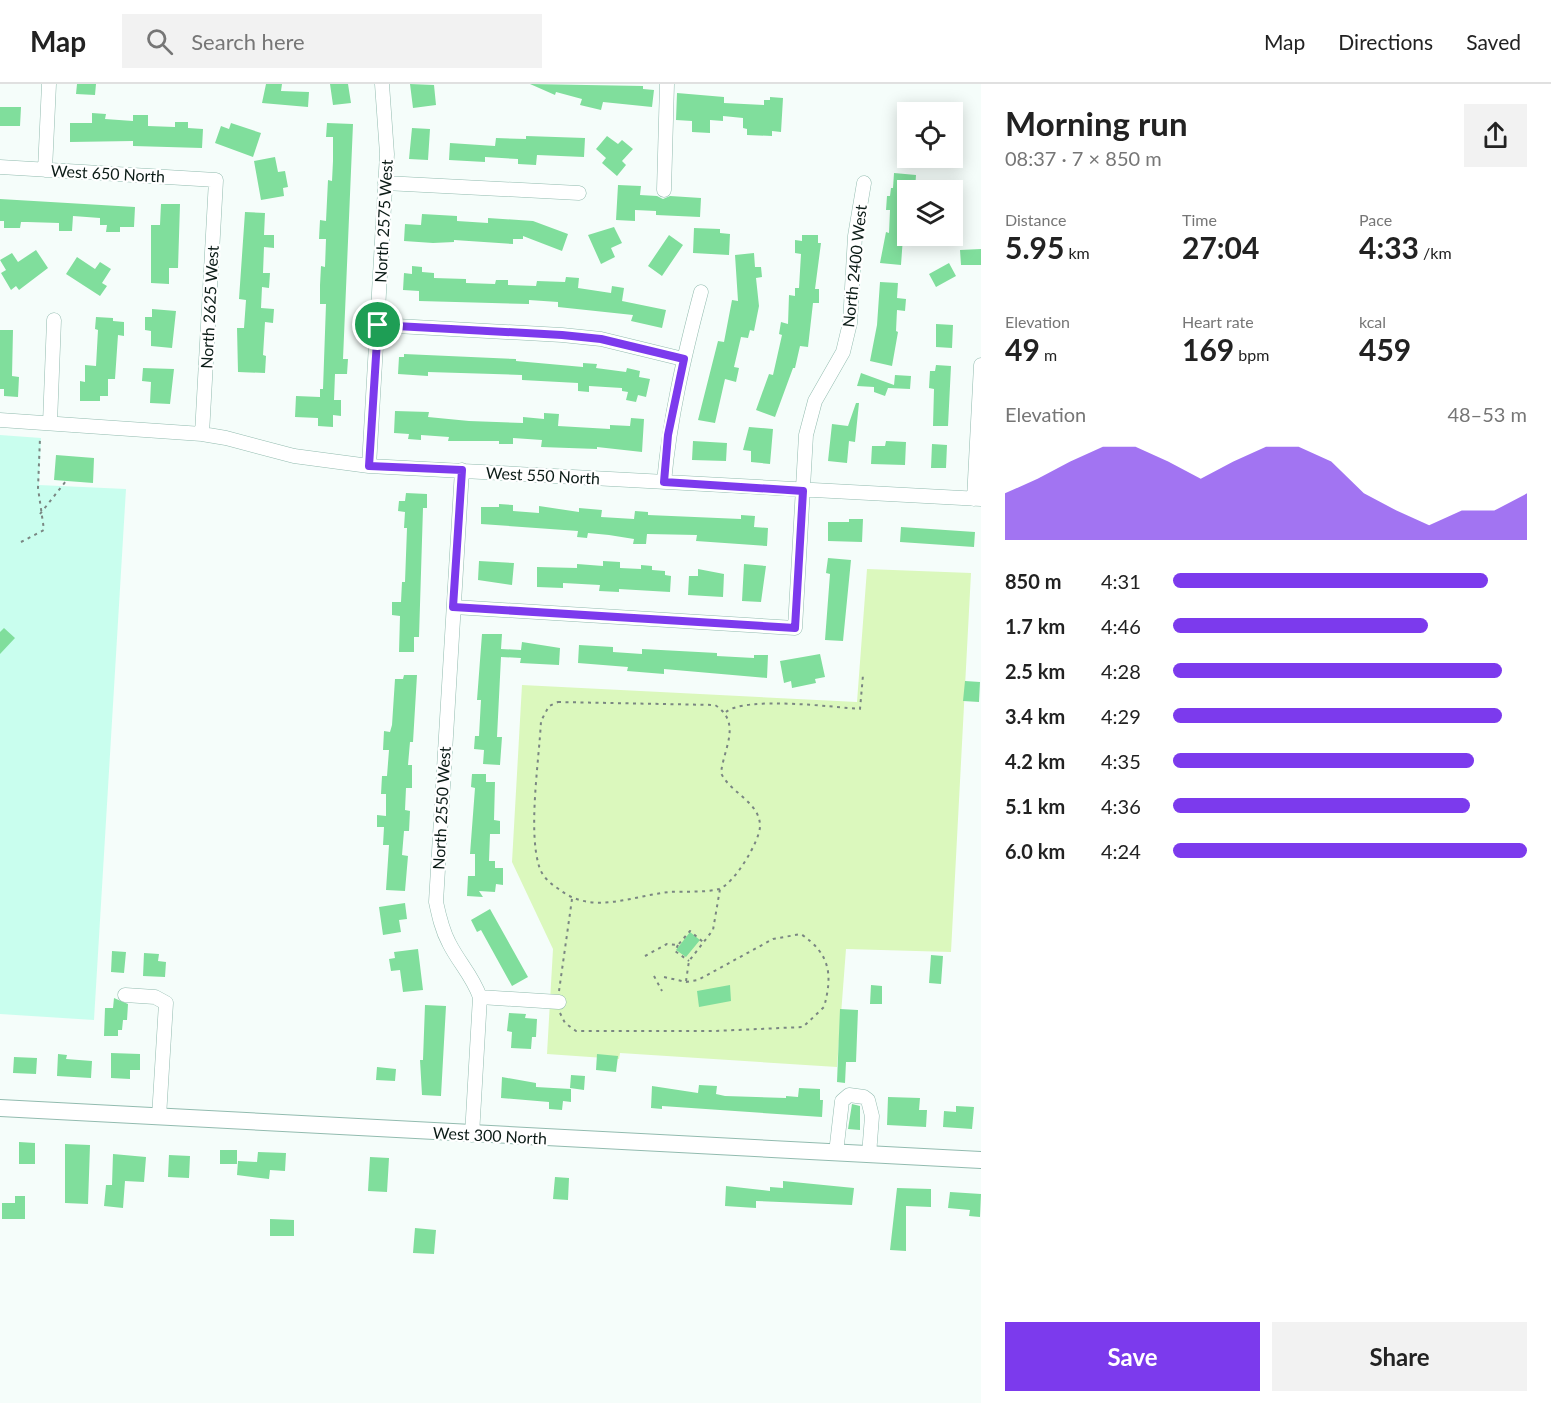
<!DOCTYPE html>
<html lang="en">
<head>
<meta charset="utf-8">
<style>
	:root { --surface:#fff; --page:#f2f2f2; --text:#222; --muted:#767676; --line:#e0e0e0; --accent:#7c3aed }
	body { margin:0; font-family:Lato,sans-serif; background:var(--page); color:var(--text); height:100vh; display:flex; flex-direction:column; font-size:22px; white-space:nowrap }
	* { box-sizing:border-box; margin:0 }
	p { font-size:20px; color:var(--muted) }
	.icon { flex:none; width:33px; height:33px; fill:none; stroke:currentColor; stroke-width:2; stroke-linecap:round; stroke-linejoin:round }
	.map { position:relative; flex:1; overflow:hidden }
	.side { display:flex; flex-direction:column; background:var(--surface); width:570px }
	.side>* { flex:none }
	.fabs { position:absolute; left:897px; top:18px; display:grid; gap:12px }
	.fabs a { display:grid; place-items:center; width:66px; height:66px; border-radius:0px; background:var(--surface); box-shadow:0 3px 15px #0003; font-size:30px }
	.pin { position:absolute; display:grid; place-items:center; width:51px; height:51px; color:#fff; margin:-26px; border:3px solid #fff; border-radius:50%; box-shadow:0 2px 6px #0007 }
	.round { display:grid; place-items:center; flex:none; width:63px; height:63px; border-radius:0px; background:var(--page) }
	.headline { display:flex; align-items:center; justify-content:space-between; height:102px; padding:0 24px }
	h1 { font-size:33px; font-weight:700; line-height:45px }
	.stats { display:grid; grid-template-columns:repeat(3,1fr); gap:9px; height:102px; padding:6px 24px }
	.stats div { display:grid; align-content:center }
	.stats b { font-size:30px; font-weight:700 }
	.stats small { font-size:16px; font-weight:400 }
	.stats p { font-size:16px }
	.chart { height:168px; padding:12px 24px }
	.chart p { display:flex; justify-content:space-between }
	.chart svg { width:100%; height:108px; margin-top:6px; fill:var(--accent); opacity:.7 }
	.action { display:flex; gap:12px; margin-top:auto; padding:12px 24px }
	.action a { flex:1; height:69px; border-radius:0px; background:var(--accent); color:#fff; font-size:24px; font-weight:700; line-height:69px; text-align:center }
	.action a+a { background:var(--page); color:var(--text) }
	ul { padding:0 24px; list-style:none; font-size:20px }
	li { display:grid; grid-template-columns:96px 72px 1fr; align-items:center; height:45px }
	li i { height:15px; border-radius:8px; background:var(--accent) }
	header { display:flex; align-items:center; gap:36px; box-sizing:border-box; height:84px; padding:0 30px; background:var(--surface); border-bottom:2px solid var(--line) }
	header strong { font-size:28px }
	nav { display:flex; gap:33px; margin-inline-start:auto; font-size:21px }
	.search { width:420px; height:54px; background:var(--page); display:flex; align-items:center; gap:15px; box-sizing:border-box; padding:0 21px; border-radius:0px; color:var(--muted); font-size:22px }
	main { display:flex; flex:1; min-height:0 }
	.map>svg:first-child { display:block }
</style>
</head>
<body>
<header>
<strong>Map</strong>
<div class="search"><svg class="icon" aria-label="search" viewBox="0 0 24 24"><circle cx="10" cy="10" r="6"/><path d="M15 15l6 6"/></svg>Search here</div>
<nav><a>Map</a><a>Directions</a><a>Saved</a></nav>
</header>
<main>
<div class="map">
<svg width="981" height="1319" viewBox="0 0 981 1319">
	<rect width="100%" height="100%" fill="#f5fdfa"/>
	<path fill="#c9feee" d="M0,351L41,354L39,401L126,405L94,936L0,930Z"/>
	<path fill="#dbf8bd" d="M867,485L971,489L951,868L846,865L837,983L620,969L619,975L547,970L553,865L512,778L522,601L857,618Z"/>
	<path fill="#80de9c" d="M77,0H96L95,11L76,10Z
		M266,0H282L281,7L309,8L308,23L262,19Z
		M330,0H348L351,19L333,21Z
		M410,0L434,1L436,21L413,24Z
		M530,0L643,2V5L654,6L652,23L603,18L601,26L580,21L582,15L556,8L555,11Z
		M677,9L724,13V19L764,21V16H770V13L783,14L781,48L772,47V52L747,51V45L743,44V34L723,32V37L710,36V49L692,48V37L676,36Z
		M0,23H21L20,42H0Z
		M92,29L106,30L105,35L133,37V31H148V42L175,43V38H188V44L203,45L202,64L133,62V57L70,58V39H92Z
		M231,39L261,49L253,73L215,59L221,42L229,45Z
		M327,39L353,40L343,275H348L347,290H335L334,316H341V332L333,331V343L318,342V334L295,333L296,312L320,313V305H323L326,220H320V201L321,182L325,183L326,155H319L320,136L326,137L328,96L332,97L333,77V53H326Z
		M412,44L430,45L428,76L409,75Z
		M526,52L585,54L584,73L537,71L536,81L518,80V75L485,73V78L449,76L450,59L495,62L496,54L526,55Z
		M607,52L618,60L622,56L633,65L622,77L626,81L617,92L602,79L606,74L596,65Z
		M275,73L278,88L285,87L288,103L283,104L284,112L261,116L254,77Z
		M894,89L916,91L915,106H908V139H904L901,181L880,179L886,148L889,149L890,126H886L887,112H890L891,104H893Z
		M618,101L641,102L640,111L657,112L663,115L670,112L701,114L700,133L656,131V127L635,126V137L616,136Z
		M0,115L135,123L134,143H120V148H106L107,141H100V134L73,132L72,147H59V139L27,138H21L20,144H4V137H0Z
		M161,120H180L178,184H169V200L151,199V141H160Z
		M245,128L265,129L264,151H274V164L264,163L263,189H270L269,204L262,203L261,224L274,225L273,239L265,238L263,271L266,272L265,289L238,288L237,244H244L246,216L239,215Z
		M422,130L457,132V137L488,139V134L533,137L568,150L562,167L523,152V155H513V160L454,156V158L433,159L404,157L405,140L421,141Z
		M614,143L622,159L611,164L615,173L601,180L588,151Z
		M694,144L720,145V149L730,150L729,171L693,169Z
		M669,151L683,161L662,192L648,182Z
		M802,151H818V159H821L815,205H819V219H813L808,263L800,262L795,284H793L775,333L756,326L769,290L773,291L782,251L779,250L781,238L788,240L789,211L795,212V204H799L801,170L795,169V156L802,157Z
		M981,165V181H961L960,166Z
		M36,166L48,184L19,206L16,202L11,206L1,189L6,186L0,176L12,169L18,178Z
		M754,169L755,183H761L762,193L756,194L759,222L754,247L750,246L748,254L741,253L734,283L739,284L736,298L725,295L715,339L698,336L718,257L724,258L732,216L738,217L735,171Z
		M77,173L95,185L100,178L111,185L102,199L107,202L100,212L66,190Z
		M949,179L956,192L936,203L929,190Z
		M412,182L422,183V188L434,189V194L466,195V199L495,200L496,196H508V201L536,202L537,197L565,198L566,193L579,194L578,204L611,209L612,202L624,204L622,217L666,226L662,244L631,237L633,231L558,223V218L529,216V220L419,217V207L403,206L404,189L412,190Z
		M880,198L898,199L897,214L906,215L905,227L897,226L896,247L898,248L892,282L870,277L877,241Z
		M152,225L176,227L172,264L151,262V247L145,246V233H152Z
		M96,233L113,234V237L124,238V252L118,251L115,295H108V312H100V317H80V297L85,298V281L96,282L98,246L95,245Z
		M936,240L953,241L952,264L936,263Z
		M0,246H13L12,292L19,293L18,313L4,312V305H0Z
		M404,270L516,275V277L583,283V279L597,280L596,284L626,288L627,284L640,287L639,293L650,295L646,313L638,311L636,318L626,316L628,308L622,307V304L589,302V308L578,307V299L522,296V291L428,288V292L398,290L399,273H404Z
		M936,281L951,282L948,342H933L934,305L929,304L930,287H935Z
		M143,284L174,285L170,320L150,319L151,298L142,297Z
		M861,289L894,301L895,291L911,292L910,305L888,304L885,312L874,308V303L857,302Z
		M856,319H859L855,358L849,357L847,379L828,377L832,340L848,342Z
		M395,327L429,328L428,333L469,337L523,339V333L544,335V329L559,330L558,342L610,345V341L630,342L631,334L644,335L642,368L597,363V365L541,363L542,356L513,354V360H499V357H448L449,353L421,351V356L408,355L409,350L394,349Z
		M749,343L773,345L770,380L751,378V367L743,366Z
		M693,357L727,359L726,377L692,376Z
		M886,357L906,358L905,381L871,380L872,362H885Z
		M932,360L947,361L946,384H931Z
		M56,371L94,374L93,399L54,396Z
		M406,409L427,410V424H423L419,553H414V568H399L400,532L392,531V518H401L402,498H405L407,444H404L405,428L398,427L399,417H405Z
		M499,420L513,421V427L539,429V422L579,428V424L602,426L601,433L634,435L635,427L648,428V431L741,435V431L755,432L754,443L768,444L767,462L696,457L697,451L647,450L646,460H633L634,455L609,451L588,449L587,454L577,453L578,447L481,440V423H499Z
		M849,435H863L862,458L828,457V438H849Z
		M901,443L975,448L974,463L900,458Z
		M828,474L851,476L843,557L825,556L830,490L826,489Z
		M479,477L514,479L512,501L478,496Z
		M603,477L620,478V484L641,485V481L652,482V486L665,487V491L671,492L670,508L619,505V508L599,507L600,501L563,499V504L537,503V483L577,484V480L603,482Z
		M744,480L766,482L761,518L742,517Z
		M698,485L724,490L723,513L688,511L689,492H698Z
		M4,544L15,554L0,570V548Z
		M482,550H502L501,565L521,566L522,558L560,564L559,581L520,579L521,574L501,573L497,653H502L500,681L483,680L484,666L474,665L475,652H479L481,616H477Z
		M579,561L613,563V568L642,570V565L717,569V572L754,574V571H768L767,594L664,585V590L627,587L628,583L578,579Z
		M820,570L825,593L815,595L816,599L792,604L791,597L784,599L780,577Z
		M404,591H417L413,658H410L408,681H412V704H406L405,726L410,727L409,747H404L402,771L408,772L405,807L386,806L389,761H383L384,743H377V731L386,732V710H381L382,692H387L389,666H383L384,647L390,648L392,641L395,595H403Z
		M965,597L980,598L979,618L963,617Z
		M472,690H486V698H495L494,736L500,737V750H490L489,777H495V784H503V801L496,800L495,808L479,807L483,813L467,812L468,792H475V770H470L475,704L471,703Z
		M405,819L407,835L399,836L401,848L383,851L379,823Z
		M490,825L528,893L512,902L481,846L477,848L471,836Z
		M690,848L700,856L686,873L676,866Z
		M418,865L423,906L403,908L400,886L391,887L389,875L395,874L394,868Z
		M112,867L126,868L124,889L111,888Z
		M144,869L159,870L158,877L166,878L165,893L143,892Z
		M931,871L943,872L941,900L929,899Z
		M730,901L731,917L699,923L697,907Z
		M871,901L882,902V920H870Z
		M114,914L128,920L127,936H123L122,946H118V952H104L105,924H113Z
		M425,921L446,922L441,1012L422,1011L420,976H423Z
		M840,925L858,926L856,978H846L845,999L837,998Z
		M509,929L526,930L525,934L537,935L536,953H532L531,965L511,964L512,948L507,947Z
		M111,969L140,970V986H130V995L111,994Z
		M58,970L67,971L66,975L92,977L91,994L57,992Z
		M597,970L618,972L616,988L596,986Z
		M14,973L37,974L36,990L13,989Z
		M377,983L396,985L395,997L376,996Z
		M571,991L585,992L584,1006L570,1004Z
		M502,993L536,999V1003L571,1005V1018L563,1017L562,1026L549,1025V1018L501,1014Z
		M699,1001L717,1002L716,1010L725,1012L786,1014V1012L798,1013L799,1004L820,1005V1016H823L822,1033L662,1022V1025L651,1024L652,1002L698,1009Z
		M888,1013L920,1014L919,1026H927L926,1043L887,1041Z
		M852,1020L860,1022V1046L848,1045Z
		M956,1022L974,1023L972,1045L943,1043L944,1027L956,1028Z
		M19,1058L35,1059V1080H19Z
		M65,1060L90,1061L88,1120L65,1119Z
		M220,1066H237V1080H220Z
		M258,1068L286,1069L285,1087L270,1086L269,1095L237,1091L238,1077L257,1078Z
		M113,1070L146,1073L144,1098L125,1097L123,1124L104,1122L106,1101H112Z
		M169,1071L190,1072L189,1094L168,1093Z
		M370,1073L389,1074L387,1108L368,1107Z
		M555,1093L569,1094L568,1116L553,1115Z
		M783,1097L854,1104L852,1121L756,1117V1124L725,1122L726,1102L770,1107V1103L783,1104Z
		M897,1104L931,1105V1123L906,1122V1167L890,1166Z
		M950,1108L981,1110L980,1133L969,1132L970,1126L948,1124Z
		M15,1112H25V1135H2V1119H15Z
		M270,1135L294,1136V1152H270Z
		M415,1144L436,1146L434,1170L413,1169Z"/>
	<g fill="none" stroke-linecap="round" stroke-linejoin="round">
		<defs>
			<path id="minor" d="M0,83L216,96L202,350
				M45,86L49,0
				M385,99L579,109
				M664,106L667,0
				M378,241L562,251L601,255L683,275
				M0,336L202,350L226,354L294,372L369,382L981,415
				M50,339L54,236
				M369,382L387,70L382,0
				M462,386L436,818C439,832 442,846 449,859C459,879 472,891 480,913L472,1051
				M664,398C670,333 684,272 701,208
				M974,415L981,281
				M454,523L795,544L806,351L815,317L843,268L850,239L855,152L864,99
				M125,911L155,913L166,919L159,1033
				M480,913L559,918
				M836,1069L842,1017L849,1011L864,1013L868,1016L872,1032L869,1071"/>
			<path id="major" d="M0,1024L981,1076"/>
		</defs>
		<use href="#minor" stroke="#92bbaf" stroke-width="15"/>
		<use href="#major" stroke="#92bbaf" stroke-width="18"/>
		<path stroke="#7a8682" stroke-width="2" stroke-dasharray="3 4.5" stroke-linecap="butt" d="M40,430L66,397
			M21,458L44,446L38,404L40,354
			M558,618L715,621C742,639 724,663 721,689C730,709 760,718 760,742C760,757 734,800 719,805C704,809 684,807 669,808C631,812 593,831 560,806C551,800 542,793 539,782C528,746 539,677 541,637L549,622Z
			M726,628C745,612 833,623 860,625L863,591
			M678,861L675,867L689,877
			M645,872L667,860L678,861L690,847L703,858
			M654,892L662,907
			M686,897L689,877L713,846L720,805
			M559,907L572,815
			M560,929L565,939L576,947H714L803,943L824,923C833,890 830,870 801,850L773,855L698,896L686,898L664,893"/>
		<use href="#minor" stroke="#fff" stroke-width="14"/>
		<use href="#major" stroke="#fff" stroke-width="16"/>
	</g>
	<g fill="none" stroke-linecap="round" stroke-linejoin="round">
		<defs>
			<path id="route" d="M378,241L562,251L601,255L684,275L668,351L664,398L803,407L795,544L453,523L462,386L369,382Z"/>
		</defs>
		<use href="#route" stroke="#fff" stroke-width="12"/>
		<use href="#route" stroke="#7c3aed" stroke-width="8"/>
	</g>
	<g text-anchor="middle" dominant-baseline="central" stroke-width="4.5" stroke-linejoin="round" paint-order="stroke">
		<g font-size="16" fill="#0b1b16" stroke="#fff">
			<text transform="translate(108 89) rotate(3)">West 650 North</text>
			<text transform="translate(383 137) rotate(-87)">North 2575 West</text>
			<text transform="translate(854 182) rotate(-84)">North 2400 West</text>
			<text transform="translate(209 223) rotate(-87)">North 2625 West</text>
			<text transform="translate(543 391) rotate(3)">West 550 North</text>
			<text transform="translate(441 724) rotate(-87)">North 2550 West</text>
			<text transform="translate(490 1051) rotate(3)">West 300 North</text>
		</g>
	</g>
</svg>
<div class="fabs">
<a><svg class="icon" aria-label="locate" viewBox="0 0 24 24"><circle cx="12" cy="12" r="6"/><path d="M12 2v4M12 18v4M2 12h4M18 12h4"/></svg></a>
<a><svg class="icon" aria-label="layers" viewBox="0 0 24 24"><path d="M12 4l9 5-9 5-9-5zM3 14l9 5 9-5"/></svg></a>
</div>
<div class="pin" style="left:378px;top:241px;background:#1e9e55"><svg class="icon" aria-label="arrive" viewBox="0 0 24 24"><path d="M6 21V4h12l-3 4 3 4H6"/></svg></div>
</div>
<section class="side">
<div class="headline"><div><h1>Morning run</h1><p>08:37 · 7 × 850 m</p></div><a class="round"><svg class="icon" aria-label="share" viewBox="0 0 24 24"><path d="M12 15V3M7 8l5-5 5 5M5 13v7h14v-7"/></svg></a></div>
<div class="stats">
<div><p>Distance</p><b>5.95<small> km</small></b></div>
<div><p>Time</p><b>27:04</b></div>
<div><p>Pace</p><b>4:33<small> /km</small></b></div>
</div>
<div class="stats">
<div><p>Elevation</p><b>49<small> m</small></b></div>
<div><p>Heart rate</p><b>169<small> bpm</small></b></div>
<div><p>kcal</p><b>459</b></div>
</div>
<div class="chart"><p><span>Elevation</span>48–53 m</p>
<svg viewBox="0 0 160 44" preserveAspectRatio="none"><path d="M0 44V25L10 19L20 12L30 6L40 6L50 12L60 19L70 12L80 6L90 6L100 12L110 25L120 32L130 38L140 32L150 32L160 25V44z"/></svg>
</div>
<ul>
<li><b>850 m</b>4:31<i style="width:89%"></i></li>
<li><b>1.7 km</b>4:46<i style="width:72%"></i></li>
<li><b>2.5 km</b>4:28<i style="width:93%"></i></li>
<li><b>3.4 km</b>4:29<i style="width:93%"></i></li>
<li><b>4.2 km</b>4:35<i style="width:85%"></i></li>
<li><b>5.1 km</b>4:36<i style="width:84%"></i></li>
<li><b>6.0 km</b>4:24<i style="width:100%"></i></li>
</ul>
<div class="action"><a>Save</a><a>Share</a></div>
</section>
</main>
</body>
</html>
